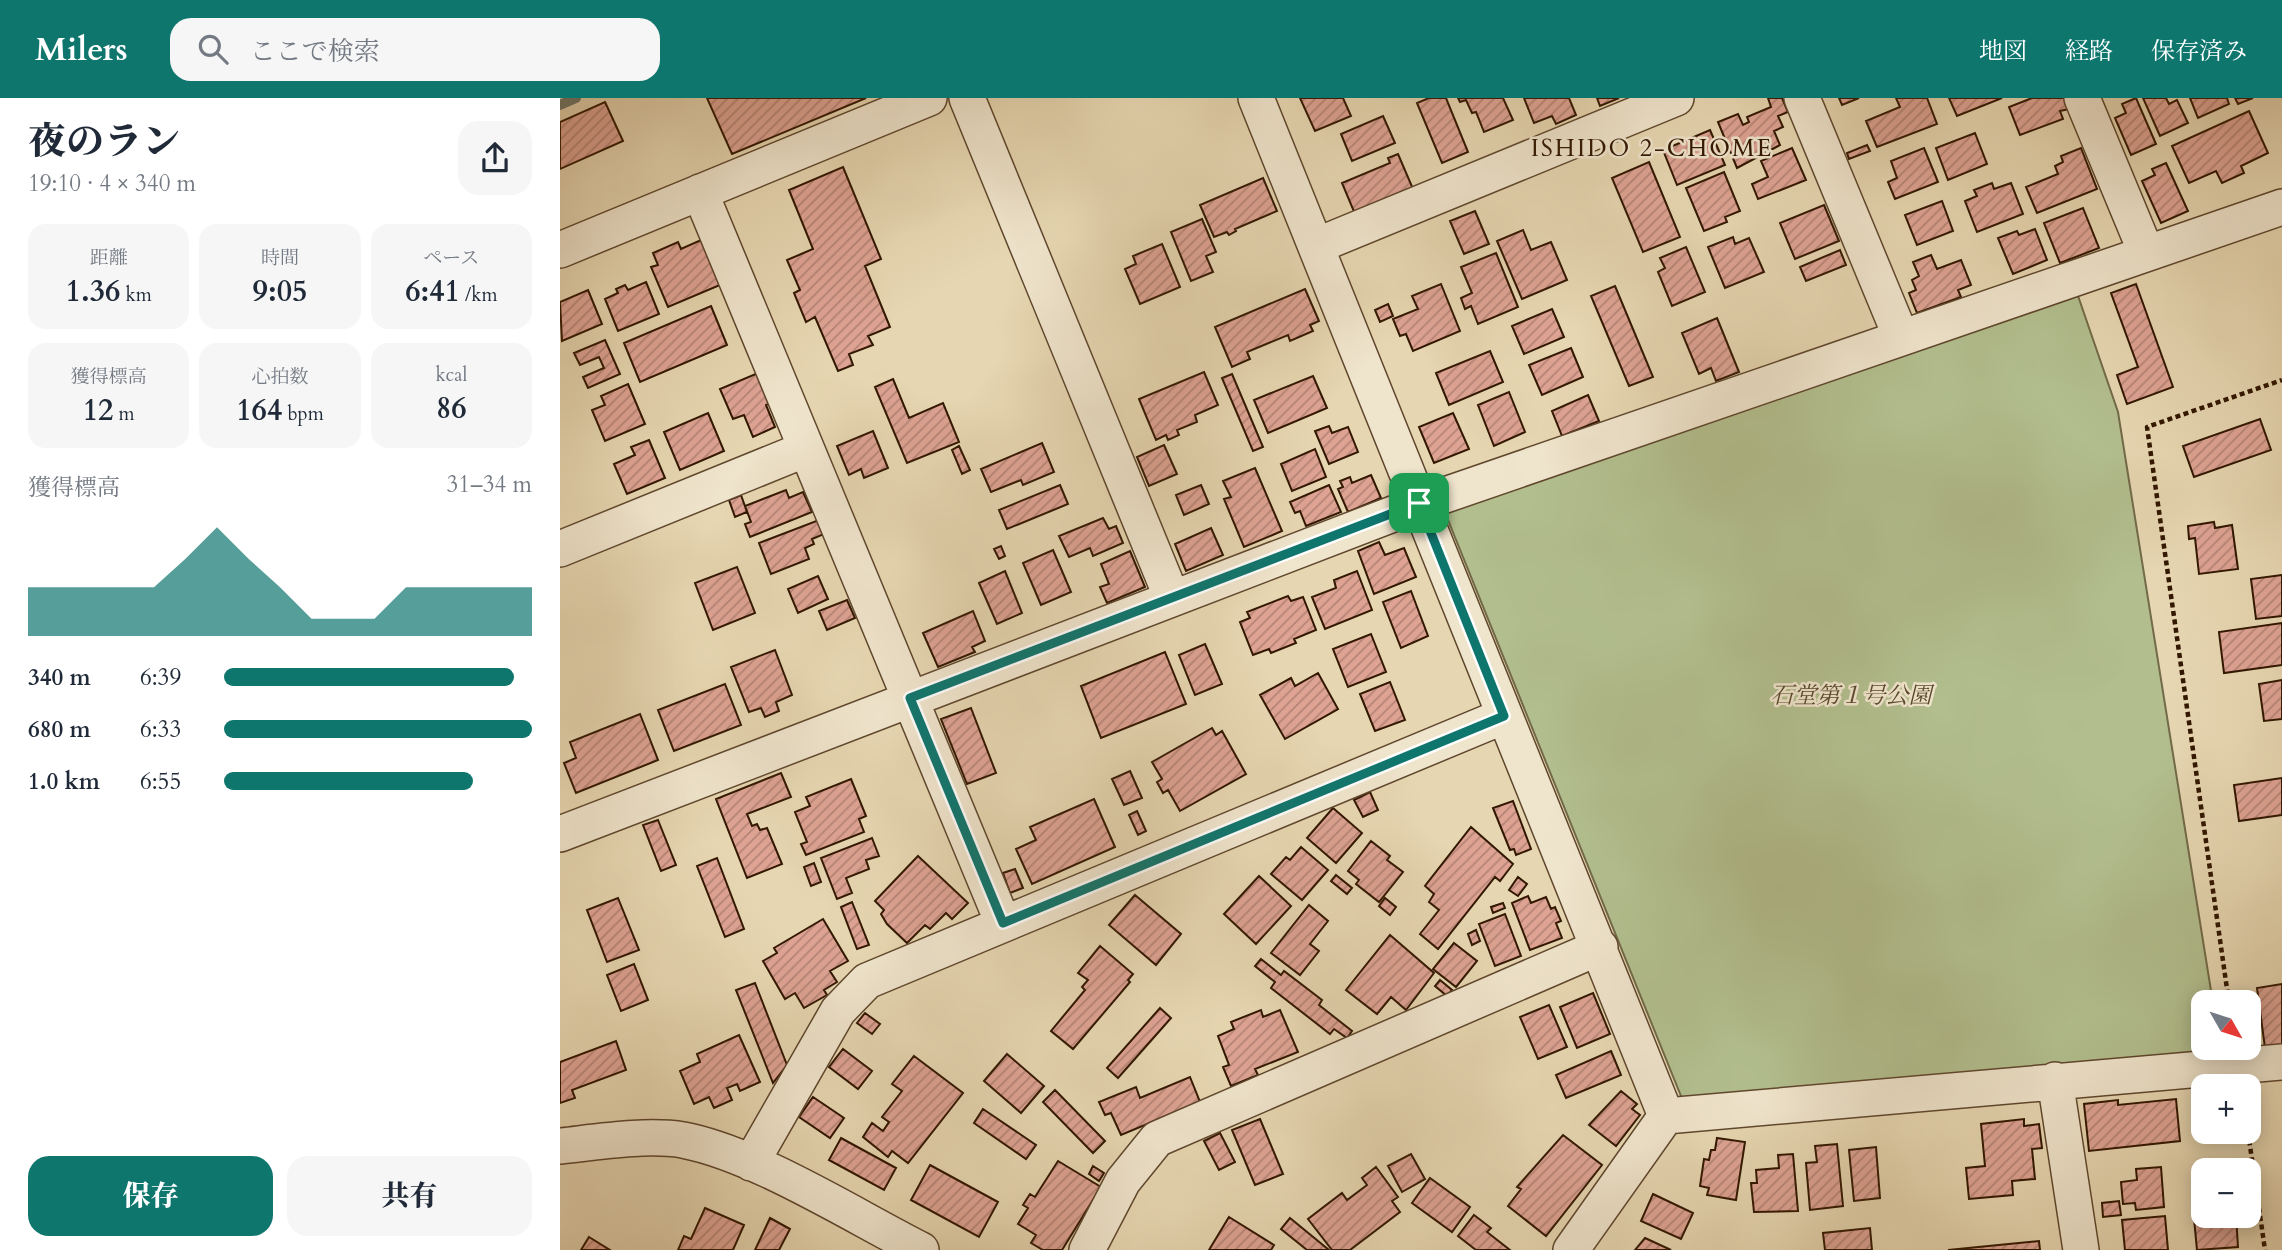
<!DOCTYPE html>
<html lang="ja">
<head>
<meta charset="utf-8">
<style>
	:root { --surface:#fff; --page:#f6f6f7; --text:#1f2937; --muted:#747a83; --accent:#0f766e }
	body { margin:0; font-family:Cardo,"Noto Serif JP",serif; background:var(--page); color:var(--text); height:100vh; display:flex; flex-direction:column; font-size:26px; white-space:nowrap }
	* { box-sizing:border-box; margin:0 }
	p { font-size:23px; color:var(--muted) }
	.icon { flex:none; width:38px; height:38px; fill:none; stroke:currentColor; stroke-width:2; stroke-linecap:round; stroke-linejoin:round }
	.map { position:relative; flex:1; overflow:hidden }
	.drawer { display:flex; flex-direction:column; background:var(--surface); width:560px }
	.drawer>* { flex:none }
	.needle { width:46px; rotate:129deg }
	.fabs { position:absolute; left:1631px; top:892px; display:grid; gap:14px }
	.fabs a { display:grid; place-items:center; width:70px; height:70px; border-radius:14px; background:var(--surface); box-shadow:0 4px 18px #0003; font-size:35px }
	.pin { position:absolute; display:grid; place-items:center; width:60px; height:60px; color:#fff; margin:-30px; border-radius:14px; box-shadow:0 4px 10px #0006 }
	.round { display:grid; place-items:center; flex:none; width:74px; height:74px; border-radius:21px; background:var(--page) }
	.summary { display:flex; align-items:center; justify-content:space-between; height:119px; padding:0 28px }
	h1 { font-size:38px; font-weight:800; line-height:52px }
	.stats { display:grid; grid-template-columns:repeat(3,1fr); gap:10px; height:119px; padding:7px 28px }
	.stats div { display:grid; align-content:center; border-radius:18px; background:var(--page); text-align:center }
	.stats b { font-size:30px; font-weight:800 }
	.stats small { font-size:19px; font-weight:400 }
	.stats p { font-size:19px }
	.chart { height:196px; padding:14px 28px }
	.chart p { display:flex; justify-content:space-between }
	.chart svg { width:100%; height:126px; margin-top:7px; fill:var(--accent); opacity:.7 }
	.button { display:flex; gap:14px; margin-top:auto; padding:14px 28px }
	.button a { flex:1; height:80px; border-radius:21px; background:var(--accent); color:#fff; font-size:28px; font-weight:800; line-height:80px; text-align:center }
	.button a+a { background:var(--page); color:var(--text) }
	ul { padding:0 28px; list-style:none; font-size:23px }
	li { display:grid; grid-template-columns:112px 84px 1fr; align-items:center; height:52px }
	li i { height:18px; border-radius:9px; background:var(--accent) }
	header { display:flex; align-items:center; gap:42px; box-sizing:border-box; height:98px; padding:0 35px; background:var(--accent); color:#fff }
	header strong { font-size:33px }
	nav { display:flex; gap:38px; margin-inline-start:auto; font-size:24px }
	.search { width:490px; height:63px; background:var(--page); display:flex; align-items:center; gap:18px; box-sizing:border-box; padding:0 24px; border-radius:21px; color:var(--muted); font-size:26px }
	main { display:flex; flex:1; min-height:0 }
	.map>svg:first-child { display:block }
</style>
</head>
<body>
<header>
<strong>Milers</strong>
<div class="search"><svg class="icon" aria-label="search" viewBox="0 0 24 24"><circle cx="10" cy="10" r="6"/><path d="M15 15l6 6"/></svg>ここで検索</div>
<nav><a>地図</a><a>経路</a><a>保存済み</a></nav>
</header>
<main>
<section class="drawer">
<div class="summary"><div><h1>夜のラン</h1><p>19:10 · 4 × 340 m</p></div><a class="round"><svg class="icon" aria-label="share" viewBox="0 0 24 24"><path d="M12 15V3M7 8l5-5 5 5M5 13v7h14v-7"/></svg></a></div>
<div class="stats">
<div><p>距離</p><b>1.36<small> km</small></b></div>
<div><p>時間</p><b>9:05</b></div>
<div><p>ペース</p><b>6:41<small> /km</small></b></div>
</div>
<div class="stats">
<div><p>獲得標高</p><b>12<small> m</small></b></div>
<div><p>心拍数</p><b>164<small> bpm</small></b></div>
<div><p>kcal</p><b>86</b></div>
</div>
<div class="chart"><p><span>獲得標高</span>31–34 m</p>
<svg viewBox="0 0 160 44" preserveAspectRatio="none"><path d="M0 44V27L10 27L20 27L30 27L40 27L50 17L60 6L70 17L80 27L90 38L100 38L110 38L120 27L130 27L140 27L150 27L160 27V44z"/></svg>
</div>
<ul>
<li><b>340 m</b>6:39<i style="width:94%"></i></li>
<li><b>680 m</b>6:33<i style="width:100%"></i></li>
<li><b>1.0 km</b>6:55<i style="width:81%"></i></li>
</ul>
<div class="button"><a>保存</a><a>共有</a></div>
</section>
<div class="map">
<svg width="1722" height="1152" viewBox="0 0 1722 1152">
	<defs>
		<pattern id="building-hatch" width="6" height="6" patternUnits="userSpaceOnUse" patternTransform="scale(1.75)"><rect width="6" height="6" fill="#dea393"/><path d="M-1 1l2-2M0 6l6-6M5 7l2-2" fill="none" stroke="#b58476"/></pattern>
	</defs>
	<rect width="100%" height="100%" fill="#e6d6b1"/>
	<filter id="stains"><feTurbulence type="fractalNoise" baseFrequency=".00286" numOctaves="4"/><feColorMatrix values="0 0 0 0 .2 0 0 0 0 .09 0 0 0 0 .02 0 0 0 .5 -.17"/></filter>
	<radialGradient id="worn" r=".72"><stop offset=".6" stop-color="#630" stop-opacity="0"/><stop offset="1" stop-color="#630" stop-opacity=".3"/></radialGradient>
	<path fill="#b2be8e" stroke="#726a48" stroke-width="2" d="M1516,192L1558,314L1653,905H1643V950H1660L1662,959L1123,1003L884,412Z"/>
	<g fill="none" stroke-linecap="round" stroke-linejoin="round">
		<path stroke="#6f786a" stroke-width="10" d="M0,7L16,0"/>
	</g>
	<path fill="url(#building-hatch)" stroke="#321701" stroke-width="2" d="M147,0H306L172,56Z
		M740,0H783L791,18L755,33Z
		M869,0H886L908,54L882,65L857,5Z
		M898,0H943L953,22L924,34L916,14L912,15L906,2L900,4Z
		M964,0H1009L1016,17L996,26L992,18L974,25Z
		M1037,0H1059L1040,8Z
		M1208,0H1222L1228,14L1218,18L1223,29L1214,33L1220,47L1177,70L1158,24L1178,16L1183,27L1189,24L1187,19L1211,9Z
		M1279,0H1299L1282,7Z
		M1336,0H1367L1377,26L1317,49L1306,23L1340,9Z
		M1389,0H1442L1397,18Z
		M1472,0H1504L1509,11L1500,13L1503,21L1460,37L1449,9Z
		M1576,0L1596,46L1571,57L1555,20L1566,15L1562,6Z
		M1583,0H1606L1609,6L1617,2L1628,25L1600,38Z
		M1630,0H1667L1669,6L1638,20Z
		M1675,0H1693L1678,6Z
		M45,4L63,43L0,71V24Z
		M1689,13L1708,55L1681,68L1684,75L1662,85L1656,73L1629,85L1612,48Z
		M823,18L835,45L792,63L781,36Z
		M1150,32L1165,67L1117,87L1103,52Z
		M1415,35L1427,66L1388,82L1376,50Z
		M1307,47L1310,53L1289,61L1287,55Z
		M1232,50L1246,82L1198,101L1192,86L1208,79L1201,63Z
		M1364,50L1378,84L1335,101L1328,84L1337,80L1331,63Z
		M1521,50L1537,91L1477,115L1466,89L1498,76L1495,68L1503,64L1501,58Z
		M838,56L853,91L795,116L782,85L830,65L828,60Z
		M1089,64L1120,139L1083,154L1052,80Z
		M1606,65L1628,113L1601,125L1582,83L1595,77L1592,71Z
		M283,69L321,161L305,168L330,229L308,238L313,247L289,256L293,267L278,273L255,219L246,224L234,195L240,192L227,162L253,151L229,92Z
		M1164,74L1180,113L1165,119L1167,124L1144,133L1126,90Z
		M703,80L717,113L675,131L676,133L669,137L667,134L654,139L640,107Z
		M1432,85L1434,91L1451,85L1463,116L1417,134L1405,103L1417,98L1414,92Z
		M1382,103L1393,133L1357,147L1345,117Z
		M1264,107L1279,143L1235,161L1220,125Z
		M1523,110L1539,150L1500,165L1484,125Z
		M915,113L929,146L904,156L890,123Z
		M642,121L656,154L646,158L653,174L631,183L611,134Z
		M1475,131L1487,162L1453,176L1438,140L1457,133L1459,137Z
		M963,132L971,152L991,144L1007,182L962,201L937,143Z
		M1173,139L1175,146L1189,140L1204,174L1165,190L1148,149Z
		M141,142L160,187L108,209L91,169L98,167L93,155L118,144L121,151Z
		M602,146L620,189L580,206L565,171L576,166L573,158Z
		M1126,149L1145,194L1112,208L1098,174L1105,170L1100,160Z
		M1280,152L1286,167L1246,183L1240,169Z
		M936,155L958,209L918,226L911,208L905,211L901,200L912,195L901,169Z
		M1371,157L1377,171L1401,162L1411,187L1398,192L1401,199L1357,215L1349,195L1356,192L1352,182L1359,178L1353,164Z
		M86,184L99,216L58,233L45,201L58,195L56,191L65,187L68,192Z
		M881,186L900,233L853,253L846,236L840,238L833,221L858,211L852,198Z
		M1576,186L1613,289L1567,306L1557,277L1578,269L1551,195Z
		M1055,188L1093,279L1069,288L1031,198Z
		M745,191L759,223L750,227L753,233L730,243L728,237L687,254L690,261L672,269L655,229Z
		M28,192L42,226L2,243L0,204Z
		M828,206L833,218L820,224L815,212Z
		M151,208L167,247L80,284L64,245Z
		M992,211L1004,239L964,256L952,228Z
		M1157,220L1179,274L1156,283L1151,270L1139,276L1122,235Z
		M45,242L60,276L28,290L23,279L44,270L39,259L20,267L14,255Z
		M1011,250L1023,279L982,297L969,267Z
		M930,253L943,284L889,307L876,275Z
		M644,274L658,307L635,317L637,324L617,332L619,337L608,342L606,337L596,342L579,301Z
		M198,275L211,305L206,307L215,329L193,339L184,317L173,321L160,291Z
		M672,276L703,349L693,353L662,280Z
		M753,278L767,310L708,335L694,302Z
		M333,281L349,320L383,305L399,344L347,365L315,289Z
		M68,286L85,326L45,343L32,312L45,307L41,298Z
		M949,294L965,334L934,348L918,307Z
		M1028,297L1039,323L1002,338L992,313Z
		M148,315L164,353L120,372L104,334Z
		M893,315L909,351L874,365L859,329Z
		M1700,321L1711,352L1634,379L1623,348Z
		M769,328L772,335L788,329L798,354L769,366L755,333Z
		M313,333L328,370L304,380L301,371L289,377L277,348Z
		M89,342L105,380L67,396L54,366L75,357L71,349Z
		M482,345L494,374L463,387L461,382L431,394L421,371Z
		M604,347L617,376L589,388L577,359Z
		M399,348L410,372L402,376L392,352Z
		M755,351L766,379L732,393L721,366Z
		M695,370L722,433L684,449L664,401L671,399L663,383Z
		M811,377L821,400L788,414L778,391L783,389L780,383L790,379L792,385Z
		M500,387L508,406L447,431L439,412Z
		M641,387L649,406L624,417L616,397Z
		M769,387L781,414L746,428L740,413L735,415L730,404Z
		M226,392L229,400L243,394L252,414L190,439L185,426L191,424L185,408Z
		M181,397L187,414L175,419L169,402Z
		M543,420L549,431L556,428L563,445L533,458L530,450L509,459L499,438Z
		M259,422L264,436L252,441L254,446L245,450L249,461L211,476L199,445Z
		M1654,424L1655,430L1672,427L1678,471L1639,476L1635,440L1629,441L1628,428Z
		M651,430L663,457L626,473L615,446Z
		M819,444L825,457L844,450L856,479L814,496L798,453Z
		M441,448L445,458L439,461L434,451Z
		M493,452L511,494L481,507L463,465Z
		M570,453L585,489L547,505L540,489L549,486L541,466Z
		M177,469L195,515L153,532L135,485Z
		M445,473L462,515L437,526L419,485Z
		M797,473L812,512L765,531L752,499L776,490L774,482Z
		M1722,477V518L1696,521L1691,481Z
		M258,478L268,501L238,515L228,491Z
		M851,493L868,538L841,550L823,504Z
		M728,498L731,503L743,499L756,532L734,541L736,545L711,555L709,551L693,557L680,524L690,520L687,514Z
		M287,502L295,520L267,532L259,513Z
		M413,513L425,543L412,549L415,554L378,569L363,535Z
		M1722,525V567L1664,575L1659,534Z
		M811,536L826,574L788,589L773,551Z
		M645,546L662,586L635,597L619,557Z
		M215,552L232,597L216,604L219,613L205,619L201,610L189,614L171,569Z
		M605,554L626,606L541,640L521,588Z
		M758,575L778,611L725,641L700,597L731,580L735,588Z
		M1722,582V621L1704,623L1699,586Z
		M830,584L845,622L815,633L800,596Z
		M165,586L181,627L114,653L98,612Z
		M411,610L436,675L407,686L381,621Z
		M80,616L98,662L16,695L4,665L16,660L10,644Z
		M652,630L656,637L662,633L686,676L620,713L608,692L603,695L597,684L602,681L592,664Z
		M570,673L582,700L564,707L552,681Z
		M221,675L231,699L187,716L192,728L197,726L200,732L207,730L222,766L187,780L156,701Z
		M1722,680V717L1679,723L1674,687Z
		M291,681L306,718L299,721L304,734L246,757L241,746L247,744L235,714L250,708L246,699Z
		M810,694L818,712L803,719L794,702Z
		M534,701L555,749L472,786L456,751L476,742L470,729Z
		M953,703L971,751L956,757L954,751L950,752L933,710Z
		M773,710L802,735L776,765L747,740Z
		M577,713L586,733L578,737L569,717Z
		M98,722L116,767L101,773L83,727Z
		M911,729L953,766L940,783L935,779L878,851L860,836L879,812L869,804L874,796L865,788Z
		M312,740L319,758L306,762L309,771L286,780L292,795L277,801L261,760Z
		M811,743L830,758L827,762L843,774L819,804L796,786L799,782L788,773Z
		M741,749L768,772L742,802L711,776L726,759L730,762Z
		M358,758L408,805L392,821L386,815L370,831L365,827L347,845L327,826L321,816L324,812L315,803Z
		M157,760L184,831L165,839L137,768Z
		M254,765L261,784L251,788L244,769Z
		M455,771L463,790L450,795L443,775Z
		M776,777L792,790L787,796L771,783Z
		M699,778L731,808L696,846L664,816Z
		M958,779L967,786L958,798L949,792Z
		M575,797L621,836L596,867L549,827Z
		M968,798L971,805L986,799L991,811L995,809L1001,823L996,825L1002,840L970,852L952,805Z
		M58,800L79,852L47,864L27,812Z
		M825,800L836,809L830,817L819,808Z
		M292,804L309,847L297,851L281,809Z
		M943,805L945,810L933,815L931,809Z
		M749,807L768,823L750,846L759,853L740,877L711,855Z
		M945,816L961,858L935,868L919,826Z
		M263,821L288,863L270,873L277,884L264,892L267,897L244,910L235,895L225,901L203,863L217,855L214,850Z
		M916,832L920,843L912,847L908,836Z
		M830,837L874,875L846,912L831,899L817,916L786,892Z
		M894,845L917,863L896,889L873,871Z
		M540,848L573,876L568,882L570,884L513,951L491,933L525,892L522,889L528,882L518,875Z
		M701,861L721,877L724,873L762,902L759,907L792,933L787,940L774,931L770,936L711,890L715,884L695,868Z
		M74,866L88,902L61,913L47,877Z
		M880,882L892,892L887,898L875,888Z
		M195,885L227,967L213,985L176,892Z
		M1722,886V948L1705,950L1697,890Z
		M1033,895L1050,936L1017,950L1000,909Z
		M989,907L1007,949L978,961L960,919Z
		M600,910L611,920L558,980L547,970Z
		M701,912L703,919L720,912L738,954L695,971L698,977L671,988L663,969L669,967L658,938L674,931L671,924Z
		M305,915L320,926L312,936L297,925Z
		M179,937L200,984L180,993L177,986L167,990L172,1002L154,1010L149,999L134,1006L120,973L140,964L137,956Z
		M56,943L66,972L12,992L15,1000L0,1005V964Z
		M283,951L312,973L298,991L269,969Z
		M1051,953L1061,977L1006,1000L996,977Z
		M447,956L484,988L461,1015L424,983Z
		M354,958L403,995L348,1065L332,1053L328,1059L303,1039L312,1025L323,1033L329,1024L322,1019L342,993L332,986Z
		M630,979L640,1004L561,1037L551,1015L545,1017L539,1004L576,989L580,1000Z
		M495,992L545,1043L533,1055L483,1004Z
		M1061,993L1077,1006L1072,1011L1080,1017L1056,1048L1029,1027Z
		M253,999L284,1020L270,1040L239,1019Z
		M1616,1001L1620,1043L1529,1053L1524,1006L1558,1002V1007Z
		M423,1011L476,1047L466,1061L414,1025Z
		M700,1021L723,1076L695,1087L672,1032Z
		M1464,1021V1028L1479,1026L1482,1050L1472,1051L1475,1081L1452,1083L1453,1097L1409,1101L1406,1070L1425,1068L1421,1026Z
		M660,1035L675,1064L659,1072L644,1043Z
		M1003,1037L1042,1067L986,1138L948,1108L961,1091L957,1089Z
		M281,1040L336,1070L324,1092L269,1062Z
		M1157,1040L1185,1044L1176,1102L1147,1097L1149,1090L1140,1088L1144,1061L1149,1062L1151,1052H1155Z
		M1277,1046L1283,1108L1250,1112L1246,1065L1257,1064L1255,1048Z
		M1316,1049L1320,1100L1294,1103L1289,1052Z
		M851,1056L865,1081L842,1094L828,1068Z
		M1233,1056L1238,1113L1194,1114L1191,1085H1197L1196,1072L1219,1070L1218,1057Z
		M498,1063L541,1089L502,1152H483L471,1145L476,1137L458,1126L468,1110L463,1107L470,1096L475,1099Z
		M370,1067L438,1104L419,1139L351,1102Z
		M533,1068L544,1075L539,1083L529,1076Z
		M816,1069L838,1099L832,1103L840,1114L790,1152H772L748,1121L782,1095L787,1102L807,1087L802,1080Z
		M1601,1069L1604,1109L1576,1112L1575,1105L1563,1106L1561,1084L1577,1082L1576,1071Z
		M870,1080L910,1109L892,1134L852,1105Z
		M1093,1096L1133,1115L1121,1141L1081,1123Z
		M1559,1103L1561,1117L1543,1119L1542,1105Z
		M1643,1109V1118H1676L1678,1149L1637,1152L1633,1110Z
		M145,1110L184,1127L173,1152H118L124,1138L131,1141Z
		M914,1117L931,1130L927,1134L950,1152H916L898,1138Z
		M1605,1118L1608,1152H1565L1562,1122Z
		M669,1119L714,1147L711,1152H649Z
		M210,1120L230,1131L219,1152H195Z
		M730,1120L769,1152H747L721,1131Z
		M1310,1130L1312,1152H1265L1263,1135Z
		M29,1139L50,1152H21Z
		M1085,1140L1111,1152H1075Z
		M1479,1143L1480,1152H1388Z"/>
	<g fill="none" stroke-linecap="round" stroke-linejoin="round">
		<defs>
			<path id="minor" d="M407,0L612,500
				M696,0L1106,1018L1722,964
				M1242,0L1341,239
				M1522,0L1586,154
				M140,94L443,825
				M756,148L1116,0
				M0,152L369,0
				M0,451L246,351
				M0,736L859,406L1722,109
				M1495,982L1521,1152
				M0,1048C37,1044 87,1036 123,1042C196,1056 292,1117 361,1152
				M191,1065L278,913L307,883L944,618
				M527,1152L563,1083L597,1041L1040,849
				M1011,1152L1106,1018"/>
		</defs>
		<use href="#minor" stroke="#5f472d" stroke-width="38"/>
		<path stroke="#321701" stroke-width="4.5" stroke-dasharray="5 3.5" stroke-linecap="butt" d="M1669,905L1587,329L1722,282
			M1688,1034L1705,1152"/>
		<use href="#minor" stroke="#efe4cc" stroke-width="35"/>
	</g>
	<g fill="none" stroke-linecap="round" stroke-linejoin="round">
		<defs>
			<path id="route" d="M859,405L944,618L443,825L350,600Z"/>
		</defs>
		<use href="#route" stroke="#fff" stroke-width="14"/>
		<use href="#route" stroke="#0f766e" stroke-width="9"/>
	</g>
	<g text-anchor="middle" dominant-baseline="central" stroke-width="5" stroke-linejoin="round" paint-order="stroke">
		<g font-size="23" font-style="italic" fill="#58492b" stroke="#efe4cc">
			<text x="1291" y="597">石堂第１号公園</text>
		</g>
		<g font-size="24" letter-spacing="2" fill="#321701" stroke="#efe4cc">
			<text x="1092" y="50">ISHIDO 2-CHOME</text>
		</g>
	</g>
	<rect width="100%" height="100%" filter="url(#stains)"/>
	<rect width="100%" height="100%" fill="url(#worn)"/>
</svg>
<div class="fabs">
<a><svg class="needle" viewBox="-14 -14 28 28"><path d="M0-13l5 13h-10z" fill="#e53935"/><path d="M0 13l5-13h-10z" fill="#747a83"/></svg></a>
<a>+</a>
<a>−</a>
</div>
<div class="pin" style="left:859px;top:405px;background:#1e9e55"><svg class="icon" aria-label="arrive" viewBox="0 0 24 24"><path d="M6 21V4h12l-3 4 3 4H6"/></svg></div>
</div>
</main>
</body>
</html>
